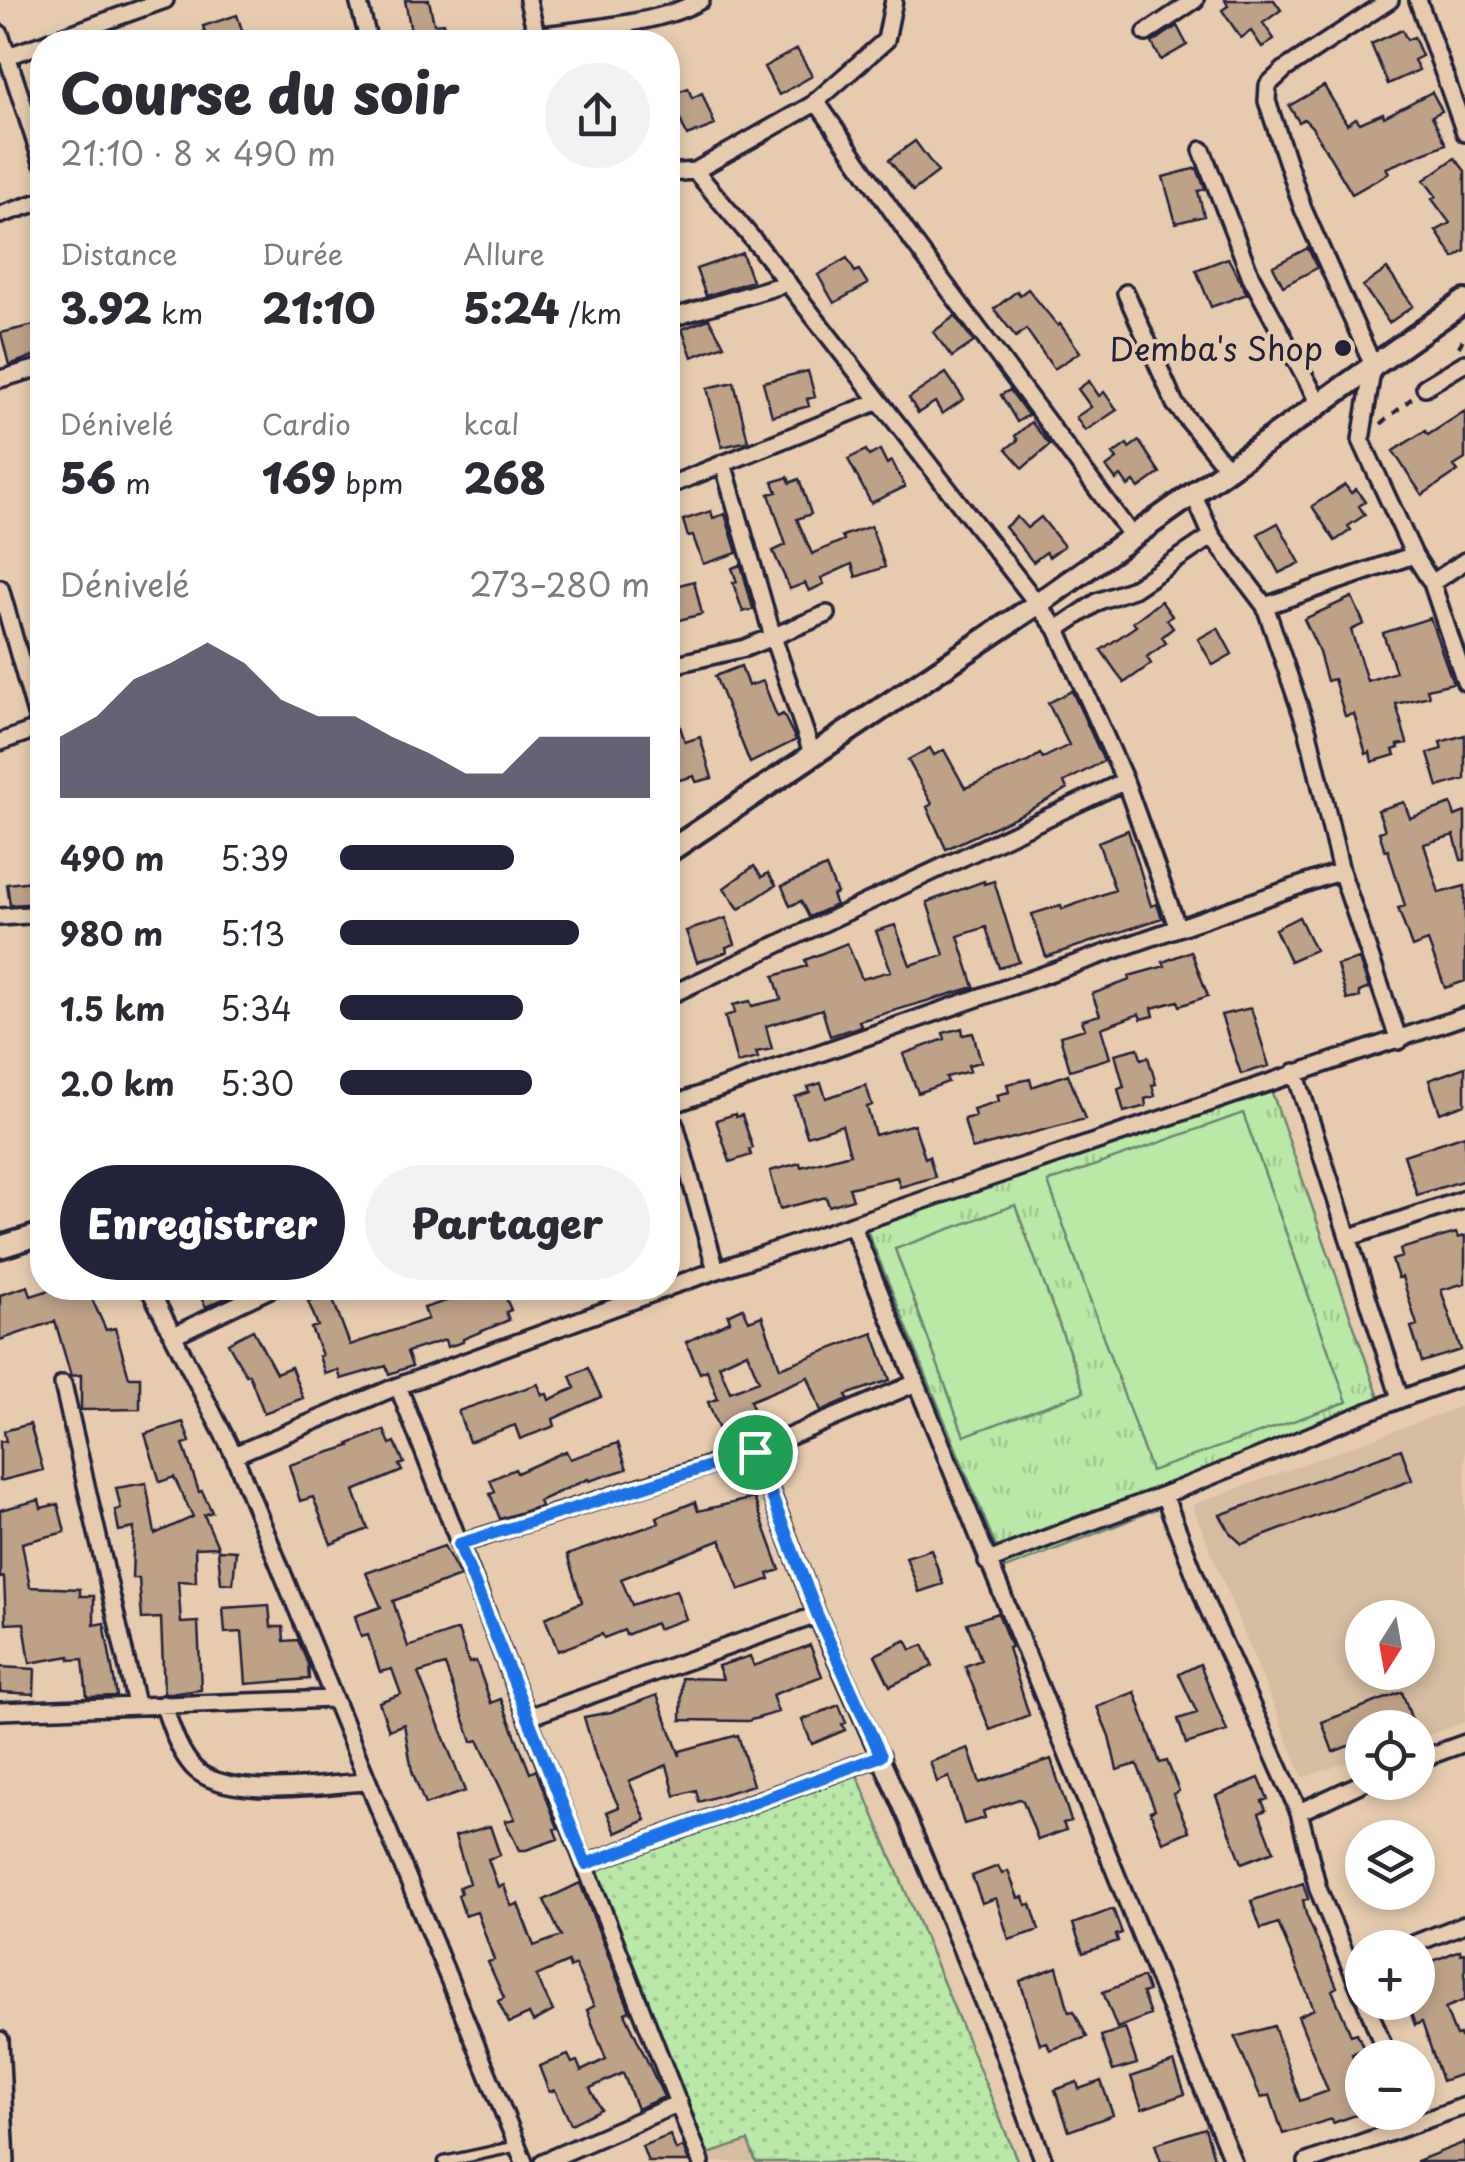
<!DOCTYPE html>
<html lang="fr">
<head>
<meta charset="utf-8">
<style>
	:root { --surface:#fff; --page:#f2f2f3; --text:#2b2b33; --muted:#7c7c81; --accent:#22223b }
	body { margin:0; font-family:"Playpen Sans",sans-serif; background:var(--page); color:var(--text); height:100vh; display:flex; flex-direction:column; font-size:38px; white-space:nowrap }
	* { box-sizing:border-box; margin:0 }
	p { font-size:32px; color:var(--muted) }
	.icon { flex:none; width:55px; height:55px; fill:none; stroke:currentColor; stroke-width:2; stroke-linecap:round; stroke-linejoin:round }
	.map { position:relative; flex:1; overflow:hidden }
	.sheet { position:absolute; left:30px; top:30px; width:650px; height:1270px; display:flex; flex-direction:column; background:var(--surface); border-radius:40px; box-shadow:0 5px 15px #0003 }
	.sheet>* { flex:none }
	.needle { width:65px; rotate:191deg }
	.fabs { position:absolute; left:1345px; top:1600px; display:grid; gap:20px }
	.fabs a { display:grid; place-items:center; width:90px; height:90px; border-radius:50%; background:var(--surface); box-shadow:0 5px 15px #0003; font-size:50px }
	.pin { position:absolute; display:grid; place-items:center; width:85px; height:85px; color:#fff; margin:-42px; border:5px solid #fff; border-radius:50%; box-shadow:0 2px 10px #0007 }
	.round { display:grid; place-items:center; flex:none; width:105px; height:105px; border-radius:52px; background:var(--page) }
	.summary { display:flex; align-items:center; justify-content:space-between; height:170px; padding:0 30px }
	h1 { font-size:55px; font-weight:800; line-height:75px }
	.stats { display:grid; grid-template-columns:repeat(3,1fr); gap:15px; height:170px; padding:10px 30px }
	.stats div { display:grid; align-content:center }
	.stats b { font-size:42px; font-weight:800 }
	.stats small { font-size:28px; font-weight:400 }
	.stats p { font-size:28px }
	.chart { height:280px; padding:20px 30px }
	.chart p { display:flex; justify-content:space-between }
	.chart svg { width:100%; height:180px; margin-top:10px; fill:var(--accent); opacity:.7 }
	.primary-button { display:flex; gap:20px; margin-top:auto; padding:20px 30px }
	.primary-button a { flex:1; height:115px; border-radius:60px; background:var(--accent); color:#fff; font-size:40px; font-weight:800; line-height:115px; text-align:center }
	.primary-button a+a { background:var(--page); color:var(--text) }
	ul { padding:0 30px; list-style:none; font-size:32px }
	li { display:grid; grid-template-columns:160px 120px 1fr; align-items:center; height:75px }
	li i { height:25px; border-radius:12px; background:var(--accent) }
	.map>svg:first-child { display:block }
</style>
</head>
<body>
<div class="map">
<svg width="1465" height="2162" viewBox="0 0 1465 2162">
	<defs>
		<pattern id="grass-dots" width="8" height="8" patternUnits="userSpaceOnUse" patternTransform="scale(2.5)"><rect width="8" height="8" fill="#bae8a7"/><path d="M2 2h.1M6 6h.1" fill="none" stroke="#a0c791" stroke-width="1.8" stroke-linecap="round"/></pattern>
		<pattern id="park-tufts" width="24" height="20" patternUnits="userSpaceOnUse" patternTransform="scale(2.5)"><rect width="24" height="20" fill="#bae8a7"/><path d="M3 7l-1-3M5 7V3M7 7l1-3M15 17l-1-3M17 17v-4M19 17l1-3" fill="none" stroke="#a0c791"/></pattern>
	</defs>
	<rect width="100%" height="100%" fill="#e6cbae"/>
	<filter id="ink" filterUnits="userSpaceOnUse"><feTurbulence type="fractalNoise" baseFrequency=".01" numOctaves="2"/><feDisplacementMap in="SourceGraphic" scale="20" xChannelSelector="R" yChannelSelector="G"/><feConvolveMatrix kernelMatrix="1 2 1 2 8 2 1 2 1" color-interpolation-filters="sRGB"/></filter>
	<g filter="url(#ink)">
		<path fill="#d6bca1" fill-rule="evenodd" d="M1465,1405V1722L1418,1739V1728H1362V1757L1303,1778L1192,1505ZM1362,1618H1418V1672H1362Z
			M748,2141L756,2162H705L702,2156Z"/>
		<path fill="url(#grass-dots)" stroke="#6e8571" stroke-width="2.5" d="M853,1765L1018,2162H756L748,2141L702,2156L590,1860Z"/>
		<path fill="url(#park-tufts)" stroke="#6e8571" stroke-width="2.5" d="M1269,1084L1384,1412L1120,1524L1005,1569L867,1230Z"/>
		<path fill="#bae8a7" stroke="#6e8571" stroke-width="2.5" d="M1243,1113L1347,1402L1151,1471L1048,1182Z
			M1015,1205L1084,1392L964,1436L895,1249Z"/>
		<path fill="#bea288" stroke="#22223b" stroke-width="2.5" fill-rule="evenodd" d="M405,0H429L434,24L443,23L446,42H413Z
			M1225,0H1274L1281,10L1263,23L1274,39L1262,47L1251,31L1241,38L1222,10L1228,6Z
			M237,15L246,42H208L203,26Z
			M1177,26L1187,45L1161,60L1152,43Z
			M1402,30L1407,40L1414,37L1422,56L1414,60L1419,70L1388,84L1371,44Z
			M797,49L812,76L779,95L764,67Z
			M1324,86L1347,124L1356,118L1360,123L1383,113L1384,117L1432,92L1442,111L1432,116L1446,144L1386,168L1389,173L1352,194L1312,127L1304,119L1299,122L1289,106Z
			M688,88L692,98L702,93L715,125L687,136L670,95Z
			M915,141L938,172L913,191L889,160Z
			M1455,158L1465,171V251L1454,258L1436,231L1450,223L1432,199L1436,196L1424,180Z
			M1197,168L1205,189L1198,191L1204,216L1176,223L1163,177Z
			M1308,248L1317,268L1283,286L1273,266Z
			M742,253L752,281L706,296L696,269Z
			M847,258L855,272L859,270L868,284L834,303L818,275Z
			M1228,258L1247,294L1211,307L1196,270Z
			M1387,269L1413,306L1389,323L1363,286Z
			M1028,289L1058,326L1060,324L1080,352L1054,369L1026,329L1016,337L994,309L1017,291L1020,295Z
			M955,316L974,342L952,357L933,332Z
			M709,319L724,345L692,357L682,329Z
			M42,323V353L9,365L1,333Z
			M808,371L815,397L807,399L809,406L772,416L763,382Z
			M946,373L964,399L942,414L935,402L918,413L909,398Z
			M1089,381L1099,396L1104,392L1117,410L1085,431L1076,417L1091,407L1078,389Z
			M734,382L748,441L722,447L707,388Z
			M1010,390L1028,415L1017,422L1001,395Z
			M1465,411V459L1454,466L1458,471L1422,495L1393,451L1425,431L1428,435Z
			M1031,422L1050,445L1023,468L1006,449L1018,440L1015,436Z
			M1139,441L1160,473L1139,488L1134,482L1128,486L1121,476L1116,480L1106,467L1117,459L1113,454L1127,444L1129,448Z
			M866,450L869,456L880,450L887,464L892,461L905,487L871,503L848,459Z
			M788,477L790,483L799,479L811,514L797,519L812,554L844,540L842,536L871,526L885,567L856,577L852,564L821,578L824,584L809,591L805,583L790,589L773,551L786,545L769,494L777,492L773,482Z
			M1345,485L1351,493L1356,489L1365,502L1359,506L1365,515L1348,526L1351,530L1335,541L1312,506Z
			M711,511L713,518L725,514L737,553L703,564L693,536L688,537L683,520Z
			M1017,517L1027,528L1041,517L1064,546L1049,557L1046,552L1033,562L1005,527Z
			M1278,523L1300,563L1279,573L1258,534Z
			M741,565L753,609L743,612L733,583L737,582L732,568Z
			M694,581L702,614L668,623V588Z
			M1352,597L1364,624L1351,630L1367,681L1396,672L1383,633L1430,618L1453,683L1427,689L1429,696L1396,704L1407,743L1398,745L1399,748L1393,750L1395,755L1372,762L1370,752L1366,754L1354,714L1345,716L1334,679L1327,681L1318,649L1304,619Z
			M1161,601L1172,616L1167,620L1173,628L1162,637L1166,643L1147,657L1151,664L1124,683L1101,650L1136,626L1133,622Z
			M1218,628L1232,654L1213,665L1198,639Z
			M741,666L748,686L763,681L777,717L783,714L796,740L750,763L715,676Z
			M1072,691L1104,761L1064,782L1067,789L1022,814L946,849L927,807L932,804L908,760L930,748L934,755L944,750L965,788L1028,762L1040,754L1043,758L1069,745L1048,703Z
			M668,698H671L685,742L700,737L712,778L696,782L694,776L668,783Z
			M1465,735V779L1438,787L1428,753L1442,749L1440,742Z
			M1404,802L1410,818L1451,804L1455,816L1465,812V860H1461L1454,835L1424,844L1439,893L1465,886V981L1445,988L1428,941L1412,947L1398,908L1405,906L1388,850L1385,851L1379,832L1385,830L1378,810Z
			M1128,830L1151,906L1157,904L1162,918L1046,957L1032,914L1061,905L1062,909L1115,890L1098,842Z
			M754,866L762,877L768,873L776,885L739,909L724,888Z
			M826,867L837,893L832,895L836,905L809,917L801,901L790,906L782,886Z
			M41,880L42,903L10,905L7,884Z
			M984,881V884L994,881L1019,962L999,968L986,927L958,936L974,987L859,1021L861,1026L830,1036L822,1009L766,1026L772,1049L756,1052L758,1058L737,1063L725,1016L735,1013L733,1005L750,1001L752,1006L781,999L774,976L807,966L805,960L847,943L862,979L891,971L876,931L895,925L910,965L944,955L927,902Z
			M1299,917L1315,950L1290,961L1275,929Z
			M726,918L735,944L726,947L727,952L697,962L686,931Z
			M1191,951L1208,996L1180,1006L1178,1001L1152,1008L1154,1016L1141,1019L1139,1014L1101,1028L1110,1058L1070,1070L1060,1036L1085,1029L1082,1020L1100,1015L1092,994L1130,980L1129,976L1165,966L1163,962Z
			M1359,959L1369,988L1359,992L1360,997L1347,1000L1337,965Z
			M1251,1008L1269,1066L1241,1074L1221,1015Z
			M962,1028L963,1035L973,1033L981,1062L968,1065L970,1071L946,1077L948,1082L918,1093L903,1054L945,1039L943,1033Z
			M1138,1048L1141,1059L1148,1057L1156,1084L1152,1085L1155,1096L1145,1099L1146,1106L1124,1112L1118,1089L1124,1087L1115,1054Z
			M1465,1067V1104L1440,1113L1429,1080Z
			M1068,1074L1085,1119L972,1149L964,1119L975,1116L973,1109L999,1101L997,1095L1009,1092L1007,1084L1030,1079L1032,1087Z
			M821,1083L826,1098L866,1085L872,1105L867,1107L875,1135L914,1124L925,1158L929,1156L935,1177L900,1187L897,1177L849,1188L853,1199L829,1206L826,1197L780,1209L770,1171L800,1163L801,1167L850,1154L842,1125L807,1136L795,1097L810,1092L808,1087Z
			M735,1114L736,1117L742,1115L753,1148L749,1149L751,1155L730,1162L716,1120Z
			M1465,1135V1180L1417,1195L1404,1155Z
			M1456,1233L1458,1238L1465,1236V1283L1441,1290L1461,1350L1422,1362L1411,1327L1417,1325L1402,1277L1398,1278L1392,1260L1402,1257L1400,1249Z
			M28,1286L31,1296L56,1288H87L106,1330L115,1328L129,1377H140V1409L81,1410V1375L71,1376L55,1321L0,1340V1295Z
			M196,1288H247L206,1307Z
			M486,1288H492L495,1294L503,1291L511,1310L506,1312L509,1320L463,1339V1342L447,1347L445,1340L407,1352L412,1366L389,1374L386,1366L341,1379L338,1370L325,1374L319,1356L322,1355L311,1328L318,1326L308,1301L330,1292L350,1345L428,1319L424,1308Z
			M743,1308L749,1321L762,1316L780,1368L873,1333L890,1380L846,1395L848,1399L821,1411L808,1377L750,1401L754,1411L750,1413L759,1435L726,1448L708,1402L718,1399L707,1370L700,1373L686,1342L730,1321L728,1315ZM747,1352L759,1381L730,1392L719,1365Z
			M253,1330L276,1373L291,1367L303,1398L264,1413L249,1374L246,1375L228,1343Z
			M588,1368L601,1397L553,1419L555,1426L520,1439L515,1425L469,1442L458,1411L538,1384L542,1395L547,1394L549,1400L575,1388L570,1376Z
			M183,1422L190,1442L183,1444L199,1492L202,1491L212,1512L204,1515L218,1547L195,1548L196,1582L178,1581L181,1623L198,1622L201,1690L167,1694L164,1693L161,1618L142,1619L139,1578H132L134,1528L119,1531L115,1510L121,1509L116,1488L146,1483L155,1534L193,1517L174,1477L160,1482L145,1434Z
			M30,1424L43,1470L0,1481V1441L6,1442L4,1431Z
			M384,1430L390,1444L395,1442L404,1463L399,1465L402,1471L354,1491L368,1529L331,1544L313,1497L300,1501L289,1465L350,1446L349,1444Z
			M618,1443L627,1469L589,1481L588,1479L539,1501L541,1506L500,1519L490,1494L495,1492L490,1480L515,1469L517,1473L566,1451L570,1459Z
			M1401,1449L1412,1480L1242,1544L1231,1534L1220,1515Z
			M754,1498L780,1570L768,1574L770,1579L739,1590L721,1540L621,1579L632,1605L676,1590L686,1619L657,1629L655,1623L626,1635L624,1630L604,1638L602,1634L558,1651L545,1618L582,1602L567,1555L659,1523L657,1517L695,1502L698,1511Z
			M39,1500L41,1508L58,1504L65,1532L22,1543L30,1587L80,1589V1596H94V1625L104,1623L117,1696L87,1697L83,1659L70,1660V1656L30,1663L24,1623L6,1624L4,1577L0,1578V1510Z
			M444,1546L460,1576L393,1601L408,1647L458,1630L469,1663L476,1661L491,1703L501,1699L530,1773L536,1770L558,1828L554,1829L558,1839L526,1850H519L505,1821L515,1819L478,1740L472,1742L445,1665L418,1673L465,1791L425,1805L412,1771L404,1724L389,1730L379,1702L401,1694L392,1669L380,1672L368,1635L361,1637L355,1616L381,1607L366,1573Z
			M931,1549L943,1584L919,1592L906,1557Z
			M218,1550L236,1551L233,1584L221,1583Z
			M269,1605L271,1627H283L284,1641L298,1640L308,1664L309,1679L246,1684L242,1632L225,1633L223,1608Z
			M998,1613L1011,1647L1008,1648L1029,1715L990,1730L965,1666L981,1660L967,1623Z
			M906,1640L911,1650L923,1645L933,1666L890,1686L875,1655Z
			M810,1645L822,1676L772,1695L778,1712L748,1721L681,1720L682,1678L723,1679L718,1666L750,1656L754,1666Z
			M1200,1664L1227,1731L1186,1744L1178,1719L1197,1713L1179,1674Z
			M0,1667L35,1669L34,1694L0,1692Z
			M1135,1692L1160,1763L1167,1761L1179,1791L1173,1794L1189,1831L1163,1842L1150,1811L1155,1809L1137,1764L1117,1770L1109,1736L1097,1707Z
			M1402,1692L1413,1723L1401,1728H1362V1741L1333,1752L1322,1722Z
			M657,1695L680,1756V1751L738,1735L753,1785L699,1802L696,1790L675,1796L667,1765L629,1781L646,1820L616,1833L607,1812L619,1807L596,1758L584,1717L611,1712Z
			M839,1705L846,1723L842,1724L845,1730L812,1744L802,1720Z
			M968,1748L980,1783L1051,1759L1071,1821L1063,1823L1066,1830L1038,1840L1023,1801L1019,1799L983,1811L985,1818L964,1824L949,1777L937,1782L930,1762Z
			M1259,1778L1268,1799L1262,1801L1266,1810L1259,1813L1274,1851L1242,1863L1216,1796Z
			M490,1826L500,1855L488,1859L498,1887L504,1885L511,1906L518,1904L534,1946L561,1936L544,1900L580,1883L630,2011L625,2013L664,2097L637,2109L623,2073L590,2088L601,2109L571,2124L555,2090L549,2092L539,2066L568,2055L572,2063L577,2061L581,2071L606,2059L587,2010L594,2006L575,1965L570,1968L568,1962L536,1976L553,2011L533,2022L529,2014L509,2023L498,2001L504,1998L488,1962L494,1960L477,1912L465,1916L458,1895L461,1893L459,1887L469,1883L455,1836Z
			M998,1866L1002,1874L1008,1871L1018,1898L1023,1897L1026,1905L1031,1904L1039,1930L1009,1940L996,1898L982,1903L972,1876Z
			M1303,1883L1308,1899L1303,1900L1306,1914L1337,1987L1332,1990L1351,2035L1357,2033L1364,2049L1352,2054L1362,2079V2101L1353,2104L1356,2115L1333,2123L1332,2119L1283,2134L1270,2095L1261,2098L1235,2037L1274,2026L1300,2101L1328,2091L1298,2016L1314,2009L1278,1923L1261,1929L1251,1901Z
			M1113,1909L1122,1933L1116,1935L1118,1941L1083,1953L1073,1924Z
			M1460,1950L1461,1954L1465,1953V2000L1445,2008L1456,2036L1460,2035L1465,2048V2073L1442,2081L1422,2022L1415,2025L1407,2002H1418V1967Z
			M1057,1967L1069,2012L1074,2011L1087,2037L1050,2050L1047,2042L1040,2044L1020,1981Z
			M1143,1977L1148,1991L1142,1993L1150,2015L1117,2028L1103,1992Z
			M1125,2028L1137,2064L1113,2071L1101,2036Z
			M1174,2062L1185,2094L1142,2109L1131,2077Z
			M1101,2081L1113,2115L1069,2131L1055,2090L1077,2082L1079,2089Z
			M1205,2128L1214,2158L1202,2162H1161L1155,2144Z
			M670,2135L676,2150L683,2147L689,2162H648L642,2146Z
			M1465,2142V2162H1417V2161Z"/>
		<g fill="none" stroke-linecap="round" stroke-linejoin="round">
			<defs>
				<path id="service" d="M444,2162L518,2146"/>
				<path id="minor" d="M358,0L369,42
					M528,0L538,42
					M1390,0L1285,69L1268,85L1267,101L1303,209L1373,365L1361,440L1414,555L1432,583L1465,682
					M1418,0L1465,133
					M1146,33L1195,0
					M0,34L42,162
					M537,36C584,29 661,24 701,0
					M47,42L165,0
					M8,56L42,44
					M816,101L915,244L1132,536
					M1202,150L1251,277L1319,403
					M695,171L812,105L886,40L894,0
					M668,173L695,171L761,249L1057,629L1125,781L1177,926
					M0,215L42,201
					M1126,293L1175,404L1227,468
					M668,319L788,283
					M0,379L42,367
					M1425,387L1465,363
					M723,463L773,637L813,756
					M668,486L879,401
					M1193,493L1212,536L1265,606L1308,732L1341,871L1399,1041
					M1432,583L1465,561
					M0,588L42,735
					M1265,606L1414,555
					M1057,629L1099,601L1133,589L1212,536
					M668,666L745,648L827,614
					M0,742L42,727
					M0,917L42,914
					M668,996L1125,781
					M1295,1072L1400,1398
					M668,1106L1341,871
					M668,1110L676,1128L716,1270
					M853,1227L1233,2162
					M1350,1237L1465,1199
					M668,1287L1465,1016
					M149,1288L234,1455L524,2162
					M174,1335L272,1288
					M63,1384L136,1704
					M398,1386L701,2162
					M755,1451L817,1615L909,1822L1000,2043L1044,2162
					M234,1455L398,1386L667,1288
					M1164,1495L1207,1606L1299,1812L1318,1889L1362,1994
					M459,1544L755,1451L916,1383
					M987,1562C1046,1537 1106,1517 1166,1494C1266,1456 1363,1410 1465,1376
					M163,1704C171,1725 177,1749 193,1767C224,1801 324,1784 367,1782
					M0,1711L333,1699
					M528,1717L817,1615
					M1418,1760L1465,1743
					M1299,1812L1364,1782
					M586,1864L881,1756
					M1403,1948L1465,1924
					M1366,2002L1388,2058
					M0,2040L6,2162
					M543,2162L679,2103
					M1307,2162L1465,2106"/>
				<path id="tertiary" d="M668,852L1039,603L1465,301
					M0,1247L42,1234"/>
			</defs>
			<use href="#service" stroke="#22223b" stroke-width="15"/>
			<use href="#minor" stroke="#22223b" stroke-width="22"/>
			<use href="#tertiary" stroke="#22223b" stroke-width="28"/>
			<path stroke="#22223b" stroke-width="4" stroke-dasharray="8 8" stroke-linecap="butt" d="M1459,347L1465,335
				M1381,424L1412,398"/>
			<use href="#service" stroke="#e6cbae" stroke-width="8"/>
			<use href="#minor" stroke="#e6cbae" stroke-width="15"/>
			<use href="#tertiary" stroke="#e6cbae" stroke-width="20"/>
		</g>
	</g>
	<g fill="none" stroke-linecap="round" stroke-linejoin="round" filter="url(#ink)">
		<defs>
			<path id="route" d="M755,1452L817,1614L881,1756L586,1864L459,1544Z"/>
		</defs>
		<use href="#route" stroke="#fff" stroke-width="20"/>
		<use href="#route" stroke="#1a73e8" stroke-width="12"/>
	</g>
	<circle fill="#22223b" stroke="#e6cbae" stroke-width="4" cx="1343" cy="348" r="10"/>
	<g text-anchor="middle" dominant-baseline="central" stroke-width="8" stroke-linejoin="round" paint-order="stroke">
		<g font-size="32" fill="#22223b" stroke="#e6cbae" text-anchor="end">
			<text x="1323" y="348">Demba's Shop</text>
		</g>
	</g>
</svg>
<div class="fabs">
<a><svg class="needle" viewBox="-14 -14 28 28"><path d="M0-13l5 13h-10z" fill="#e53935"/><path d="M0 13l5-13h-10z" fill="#7c7c81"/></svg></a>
<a><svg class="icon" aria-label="locate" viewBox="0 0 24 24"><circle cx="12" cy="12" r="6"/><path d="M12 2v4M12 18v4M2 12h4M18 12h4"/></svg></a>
<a><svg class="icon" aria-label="layers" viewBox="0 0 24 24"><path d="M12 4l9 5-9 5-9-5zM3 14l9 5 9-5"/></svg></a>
<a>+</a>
<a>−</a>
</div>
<div class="pin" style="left:755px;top:1452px;background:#1e9e55"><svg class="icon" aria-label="arrive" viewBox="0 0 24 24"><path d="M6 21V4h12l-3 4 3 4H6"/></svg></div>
<section class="sheet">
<div class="summary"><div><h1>Course du soir</h1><p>21:10 · 8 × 490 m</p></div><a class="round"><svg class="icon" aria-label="share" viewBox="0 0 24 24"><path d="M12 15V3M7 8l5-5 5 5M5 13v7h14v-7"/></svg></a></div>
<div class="stats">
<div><p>Distance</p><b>3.92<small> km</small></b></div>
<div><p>Durée</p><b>21:10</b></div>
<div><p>Allure</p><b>5:24<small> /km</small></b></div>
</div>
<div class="stats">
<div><p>Dénivelé</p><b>56<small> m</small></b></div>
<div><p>Cardio</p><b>169<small> bpm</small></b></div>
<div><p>kcal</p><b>268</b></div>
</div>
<div class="chart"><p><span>Dénivelé</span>273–280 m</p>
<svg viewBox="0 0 160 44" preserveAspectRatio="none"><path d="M0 44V29L10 24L20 15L30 11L40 6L50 11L60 20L70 24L80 24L90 29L100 33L110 38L120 38L130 29L140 29L150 29L160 29V44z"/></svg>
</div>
<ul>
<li><b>490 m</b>5:39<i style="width:56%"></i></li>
<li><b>980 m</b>5:13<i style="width:77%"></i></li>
<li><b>1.5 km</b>5:34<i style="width:59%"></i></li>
<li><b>2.0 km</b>5:30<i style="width:62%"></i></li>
</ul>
<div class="primary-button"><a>Enregistrer</a><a>Partager</a></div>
</section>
</div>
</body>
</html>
